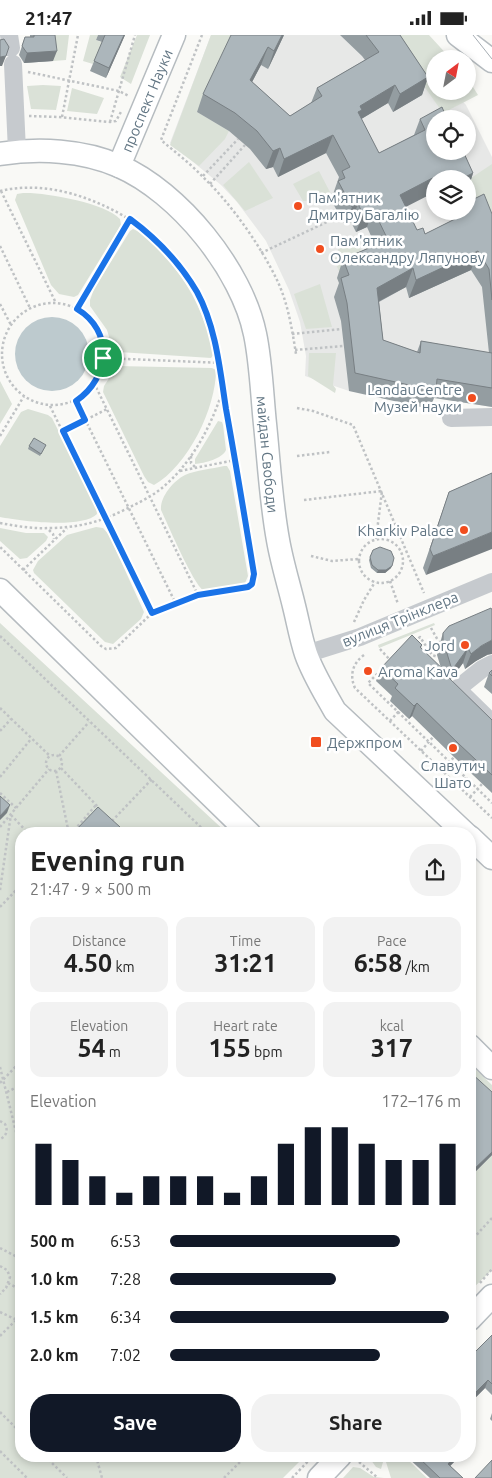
<!DOCTYPE html>
<html lang="en">
<head>
<meta charset="utf-8">
<style>
	:root { --surface:#fff; --page:#f2f2f2; --text:#222; --muted:#767676; --accent:#111827 }
	body { margin:0; font-family:Ubuntu,sans-serif; background:var(--page); color:var(--text); height:100vh; display:flex; flex-direction:column; font-size:19px; white-space:nowrap }
	* { box-sizing:border-box; margin:0 }
	p { font-size:16px; color:var(--muted) }
	.icon { flex:none; width:28px; height:28px; fill:none; stroke:currentColor; stroke-width:2; stroke-linecap:round; stroke-linejoin:round }
	.map { position:relative; flex:1; overflow:hidden }
	.side { position:absolute; left:15px; top:792px; width:461px; height:635px; display:flex; flex-direction:column; background:var(--surface); border-radius:20px; box-shadow:0 2px 8px #0003 }
	.side>* { flex:none }
	.needle { width:32px; rotate:32deg }
	.buttons { position:absolute; left:426px; top:15px; display:grid; gap:10px }
	.buttons a { display:grid; place-items:center; width:50px; height:50px; border-radius:50%; background:var(--surface); box-shadow:0 2px 8px #0003; font-size:25px }
	.pin { position:absolute; display:grid; place-items:center; width:42px; height:42px; color:#fff; margin:-21px; border:2px solid #fff; border-radius:50%; box-shadow:0 1px 5px #0007 }
	.round { display:grid; place-items:center; flex:none; width:52px; height:52px; border-radius:20px; background:var(--page) }
	.summary { display:flex; align-items:center; justify-content:space-between; height:85px; padding:0 15px }
	h1 { font-size:28px; font-weight:700; line-height:38px }
	.stats { display:grid; grid-template-columns:repeat(3,1fr); gap:8px; height:85px; padding:5px 15px }
	.stats div { display:grid; align-content:center; border-radius:12px; background:var(--page); text-align:center }
	.stats b { font-size:25px; font-weight:700 }
	.stats small { font-size:14px; font-weight:400 }
	.stats p { font-size:14px }
	.chart { height:140px; padding:10px 15px }
	.chart p { display:flex; justify-content:space-between }
	.chart svg { width:100%; height:90px; margin-top:5px; stroke:var(--accent); stroke-width:6 }
	.cta { display:flex; gap:10px; margin-top:auto; padding:10px 15px }
	.cta a { flex:1; height:58px; border-radius:20px; background:var(--accent); color:#fff; font-size:20px; font-weight:700; line-height:58px; text-align:center }
	.cta a+a { background:var(--page); color:var(--text) }
	ul { padding:0 15px; list-style:none; font-size:16px }
	li { display:grid; grid-template-columns:80px 60px 1fr; align-items:center; height:38px }
	li i { height:12px; border-radius:6px; background:var(--accent) }
	.status { display:flex; justify-content:space-between; align-items:center; height:35px; padding:0 25px; background:var(--surface); direction:ltr }
	.status svg { height:14px; fill:currentColor }
	.map>svg:first-child { display:block }
</style>
</head>
<body>
<div class="status"><b>21:47</b><svg viewBox="0 0 49 12"><path d="M0 12V9h3v3zM5 12V6h3v6zM10 12V3h3v9zM15 12V0h3v12zM26 1h20v11H26zM47 4h2v5h-2z"/></svg></div>
<div class="map">
<svg width="492" height="1443" viewBox="0 0 492 1443">
	<rect width="100%" height="100%" fill="#f9f9f6"/>
	<path fill="#e7e8e7" fill-rule="evenodd" d="M211,0H398L435,56H453L466,70L492,122V372L431,362L349,356L305,341L306,321L300,287L289,255L266,206L237,167L221,150L170,108ZM435,84H468V116H435ZM435,144H468V176H435Z"/>
	<path fill="#dae1d7" d="M51,0H69L66,25L53,26Z
		M90,0H98L96,5L103,8L93,29L83,26Z
		M137,0H150L131,49L120,42Z
		M211,0H233L197,77L229,96L225,104L199,131L170,110Z
		M379,0H429L451,24H435V56H468V44L478,60L443,78L411,33Z
		M43,50L61,51L56,75L31,74L27,51Z
		M72,53L104,63L97,79L67,76Z
		M249,127L273,163L245,176L223,150Z
		M492,129V210L478,172L468,153V145Z
		M319,136L332,161L314,169L310,166H303L293,149Z
		M23,158C44,157 106,168 120,184L121,190L78,260L74,262L59,259L51,250L15,165L17,159Z
		M133,194C142,197 151,206 157,213C189,246 203,275 214,319L211,323L119,317L113,315L107,295L90,271V265L94,254L130,196Z
		M356,205L368,230L342,243L334,225L339,219L338,214Z
		M320,249L332,292L306,294L294,259Z
		M309,318H336L333,350L336,354L335,358L308,341Z
		M117,331L212,333L216,335C216,373 188,431 154,450L148,447L144,441L103,357L104,351Z
		M0,346L12,369L0,389Z
		M28,374L48,380L52,383L96,471L97,479C82,494 21,486 0,482V411L21,377Z
		M218,386L222,387L223,390L226,415C222,424 205,428 195,429V424Z
		M224,431H227L230,436L248,541L245,548L241,551L203,555C193,548 168,490 161,475C160,462 173,446 185,440C196,435 212,434 224,431Z
		M96,492L103,493L109,500L144,577L141,584L113,609L105,607L34,538L33,535L38,526L67,500Z
		M0,493L26,498H44L48,502L46,506L27,523L20,524L0,506Z
		M0,588L228,799H21V1421H305L283,1443H0Z
		M434,588L435,590L379,613L378,610Z
		M470,1029L492,1050V1235L470,1256Z
		M368,1421H404L427,1443H391L386,1427H383L381,1434L376,1432Z
		M353,1432L360,1433L374,1442L384,1443H343Z"/>
	<path fill="#bdcace" d="M15 319a37 37 0 1 1 74 0a37 37 0 1 1-74 0Z"/>
	<g fill="none" stroke-linecap="round" stroke-linejoin="round">
		<defs>
			<g id="major">
				<path d="M458,0L492,26"/>
				<path id="s1" d="M0,119C38,113 83,115 119,131C179,157 242,235 255,299C261,327 262,360 265,389C269,428 271,467 278,505C282,528 289,550 294,571C298,587 301,604 306,619C313,639 325,658 335,676L466,799"/>
				<path id="s2" d="M119,131L174,0"/>
				<path d="M0,555L250,799"/>
				<path d="M470,802L492,823"/>
				<path d="M470,1011L492,1033"/>
				<path d="M470,1284L492,1261"/>
				<path d="M319,1443L340,1421"/>
			</g>
		</defs>
		<use href="#major" stroke="#b6bcc0" stroke-width="25"/>
		<path stroke="#bfc2c4" stroke-width="2.5" stroke-dasharray="2.5 2.5" stroke-linecap="butt" d="M202,0L161,105C175,117 191,129 204,143C232,170 260,210 277,245C288,268 292,294 296,319
			M28,37L119,56L129,61
			M29,81L58,82L110,87L116,86L122,75
			M62,82L78,0
			M110,87L135,0
			M203,141L238,104
			M210,149L245,110
			M0,156C33,148 69,155 100,169C143,187 183,223 202,267C218,306 222,351 230,393C238,442 246,491 255,539L252,549L248,552L198,560L152,578L116,613L106,614L101,611L0,512
			M1,156L56,268
			M0,211L30,273
			M261,218L329,186
			M2 319a51 51 0 1 1 102 0a51 51 0 1 1-102 0Z
			M0,269L11,290
			M77,274L132,180
			M292,299L341,294
			M295,315L343,311
			M103,323L223,328
			M94,348L198,560
			M76,366L176,569
			M50,371L152,578
			M297,373L313,376L353,390L424,558
			M64,396L107,374
			M0,401L24,361
			M191,421V428L196,433
			M297,421L330,417
			M180,436L235,425
			M304,465L382,456L376,504
			M0,488C16,491 33,494 49,493C77,493 101,487 126,474C138,468 151,462 162,453C191,429 211,392 222,357
			M49,495L53,499L54,504
			M359 526a22 22 0 1 1 44 0a22 22 0 1 1-44 0Z
			M311,521L332,526L358,524
			M23,535L67,493
			M390,546L398,569
			M354,587L364,565L375,547
			M431,593L440,609
			M0,601L208,799
			M415,607L420,602L432,620L438,622
			M380,614L390,625
			M364,620C353,628 349,640 355,653L492,783
			M381,635L368,648L492,768
			M0,673L50,721
			M390,686L399,676
			M0,696L11,684
			M421,716L433,702
			M46 728a8 8 0 1 1 16 0a8 8 0 1 1-16 0Z
			M59,721L89,687
			M61,733L99,773
			M56,736L69,799
			M442,736L454,722
			M0,742L31,704
			M458,751L466,743
			M0,758L16,773
			M470,762L482,749
			M11,780L29,799
			M112,786L152,744
			M117,791L125,799
			M0,792L49,734
			M71,799L96,770
			M0,855L11,779
			M0,872L21,850
			M0,1032L21,1117
			M0,1048L21,1026
			M7,1057L21,1050
			M0,1086L5,1089C8,1095 7,1101 0,1104
			M470,1207L492,1183
			M0,1213L21,1224
			M0,1231L7,1235L10,1242L6,1253L0,1259
			M8,1248L21,1255
			M480,1248L492,1234
			M0,1277L17,1285
			M0,1301L21,1280
			M0,1377L21,1398
			M0,1416L27,1443
			M45,1421L67,1443
			M96,1421L102,1443
			M359,1427L378,1443
			M224,1443L246,1421
			M292,1443L313,1421"/>
		<path stroke="#c6cace" stroke-width="18" d="M9,0L11,13
			M13,29L17,116
			M451,383L492,382
			M306,619L360,602L492,547
			M492,629L482,634L457,654L492,688"/>
		<use href="#major" stroke="#fff" stroke-width="22"/>
		<path stroke="#a6adb3" stroke-width="1" d="M473,0L492,24"/>
	</g>
	<path fill="#949da1" fill-rule="evenodd" d="M30,0H55L53,26L24,28L19,20L25,2H30Z
		M98,0H125L106,43L90,36L102,7L96,5Z
		M284,0L268,34L261,30L252,47L290,81L311,68L317,53L365,25L362,21L340,0H400L428,42L422,60L393,77L388,68L361,84L379,118L414,100L420,84L473,138L468,154V144H435L406,172L417,195L425,199L457,183L459,176H468L492,179V372L434,363L430,374L349,356L341,286L334,262L339,248L337,243L343,224L375,210L367,192L356,197L351,187L345,190L331,165L339,142L326,118L278,142L273,132L266,134L250,114L229,96L197,77L203,59ZM471,235L482,252L489,318L421,306L417,317L383,305L379,267L406,252L409,263Z
		M46,410L40,421L28,414L29,411Z
		M492,438L426,540L423,533L449,457Z
		M373,515L391,533L385,538H377L371,533L369,525Z
		M443,598L487,620L476,626L465,634L463,628L450,645L492,685V758L454,722L412,681L409,684L390,666L392,661L376,646L381,633L422,610L421,613L441,633L437,620L438,614Z
		M492,635V659L484,652L489,638Z
		M470,1037L492,1120L470,1142V1087L472,1085L470,1082Z
		M492,1300V1360L485,1353L470,1368V1322Z
		M492,1378V1386L490,1384Z
		M406,1421H460L450,1431L463,1443H430Z"/>
	<path fill="#787f83" d="M124,0H125L106,43L109,33Z
		M282,0H284L268,34L274,16Z
		M268,12L261,30L243,64L250,45Z
		M57,16L53,26L24,28L27,18Z
		M6,21L2,31H0V22Z
		M428,42L422,60L393,77L400,59Z
		M395,50L388,68L358,86L351,96L360,71Z
		M333,100L326,118L278,142L284,124Z
		M280,113L273,132L266,134L273,116Z
		M444,137L442,144H435V157L394,178L400,160Z
		M473,138L468,154V144H461Z
		M358,169L351,187L345,190L352,172Z
		M373,174L367,192L356,197L363,179Z
		M478,216L471,235L409,263L416,245Z
		M413,233L406,252L370,271L377,253Z
		M492,497V514L426,540L433,521Z
		M392,531L391,533L385,538H377L378,535Z
		M492,605V619L487,620L476,626L465,634L471,619L481,611Z
		M468,613L463,628L447,650L452,635Z
		M417,668L412,681L409,684L414,671Z
		M10,770L7,778L0,785V781Z
		M120,792L117,799H114Z
		M492,1117V1120L470,1142V1138Z
		M488,1345L485,1353L470,1368V1363Z
		M455,1421H460L445,1436L448,1429Z"/>
	<path fill="#acb6bb" stroke="#787f83" d="M34,0H55L57,16L27,18L22,11L25,2H34Z
		M105,0H124L109,33L94,26Z
		M231,0H282L274,16L268,12L250,45L290,81L322,61L317,53L379,17L366,0H400L428,42L400,59L395,50L360,71L362,75L358,77L379,118L425,95L420,84L442,72L447,84H435V116H463L473,138L461,144H448L444,137L400,160L417,195L423,193L425,199L465,179L464,176H468V167L484,159L492,179V265L489,234L478,216L416,245L413,233L377,253L383,305L420,318L421,306L492,318V353L437,344L436,356L355,338L347,268L341,243L349,240L343,224L388,205L373,174L363,179L358,169L352,172L338,146L345,143L342,136L350,132L333,100L284,124L280,113L273,116L257,96L235,78L203,59Z
		M4,4L9,12L6,21L0,22V5Z
		M34,403L46,410L41,419L29,411Z
		M492,438V497L433,521L430,514L449,457Z
		M380,512L391,516L394,523L392,531L386,535H378L372,530L370,522L373,515Z
		M491,573L492,575V605L481,611L471,619L468,613L452,635L443,605V598L449,591Z
		M412,600L422,610L420,612L449,640L448,642L492,685V740L459,709L417,668L414,671L395,653L398,649L381,633Z
		M492,635V641L489,638Z
		M0,761L10,770L0,781Z
		M98,772L120,792L114,799H74L73,798Z
		M470,1037L492,1057V1117L470,1138V1087L476,1081L470,1075Z
		M492,1300V1349L488,1345L470,1363V1322Z
		M417,1421H455L448,1429L463,1443H440Z
		M492,1425V1443H475Z"/>
	<g fill="none" stroke-linecap="round" stroke-linejoin="round">
		<defs>
			<path id="route" d="M130,184C157,204 180,228 197,257C216,292 220,335 226,374C236,429 245,484 254,539L252,549L248,552L198,560L152,578L63,396L85,385L76,366C110,343 114,296 77,274Z"/>
		</defs>
		<use href="#route" stroke="#fff" stroke-width="10"/>
		<use href="#route" stroke="#1a73e8" stroke-width="6"/>
	</g>
	<g fill="#f14d1e" stroke="#fff" stroke-width="2">
		<circle cx="298" cy="171" r="5"/>
		<circle cx="320" cy="214" r="5"/>
		<circle cx="472" cy="363" r="5"/>
		<circle cx="464" cy="495" r="5"/>
		<circle cx="465" cy="610" r="5"/>
		<circle cx="368" cy="636" r="5"/>
		<rect x="310" y="701" width="12" height="12" rx="2.5"/>
		<circle cx="453" cy="713" r="5"/>
	</g>
	<g text-anchor="middle" dominant-baseline="central" stroke-width="5" stroke-linejoin="round" paint-order="stroke">
		<g font-size="15" fill="#617583" stroke="#fff">
			<text stroke="none"><textPath href="#s2" startOffset="71">проспект Науки</textPath></text>
			<text stroke="none"><textPath href="#s1" startOffset="465">майдан Свободи</textPath></text>
			<text transform="translate(400 584) rotate(-22)">вулиця Трінклера</text>
		</g>
		<g font-size="15" fill="#617583" stroke="#fff" text-anchor="start">
			<text x="308" y="162">Пам'ятник<tspan x="308" dy="17">Дмитру Багалію</tspan></text>
			<text x="330" y="205">Пам'ятник<tspan x="330" dy="17">Олександру Ляпунову</tspan></text>
			<text x="462" y="354" text-anchor="end">LandauCentre<tspan x="462" dy="17">Музей науки</tspan></text>
			<text x="454" y="495" text-anchor="end">Kharkiv Palace</text>
			<text x="455" y="610" text-anchor="end">Jord</text>
			<text x="378" y="636">Aroma Kava</text>
			<text x="327" y="707">Держпром</text>
			<text x="453" y="730" text-anchor="middle">Славутич<tspan x="453" dy="17">Шато</tspan></text>
		</g>
	</g>
</svg>
<div class="buttons">
<a><svg class="needle" viewBox="-14 -14 28 28"><path d="M0-13l5 13h-10z" fill="#e53935"/><path d="M0 13l5-13h-10z" fill="#767676"/></svg></a>
<a><svg class="icon" aria-label="locate" viewBox="0 0 24 24"><circle cx="12" cy="12" r="6"/><path d="M12 2v4M12 18v4M2 12h4M18 12h4"/></svg></a>
<a><svg class="icon" aria-label="layers" viewBox="0 0 24 24"><path d="M12 4l9 5-9 5-9-5zM3 14l9 5 9-5"/></svg></a>
</div>
<div class="pin" style="left:103px;top:323px;background:#1e9e55"><svg class="icon" aria-label="arrive" viewBox="0 0 24 24"><path d="M6 21V4h12l-3 4 3 4H6"/></svg></div>
<section class="side">
<div class="summary"><div><h1>Evening run</h1><p>21:47 · 9 × 500 m</p></div><a class="round"><svg class="icon" aria-label="share" viewBox="0 0 24 24"><path d="M12 15V3M7 8l5-5 5 5M5 13v7h14v-7"/></svg></a></div>
<div class="stats">
<div><p>Distance</p><b>4.50<small> km</small></b></div>
<div><p>Time</p><b>31:21</b></div>
<div><p>Pace</p><b>6:58<small> /km</small></b></div>
</div>
<div class="stats">
<div><p>Elevation</p><b>54<small> m</small></b></div>
<div><p>Heart rate</p><b>155<small> bpm</small></b></div>
<div><p>kcal</p><b>317</b></div>
</div>
<div class="chart"><p><span>Elevation</span>172–176 m</p>
<svg viewBox="0 0 160 44" preserveAspectRatio="none"><path d="M5 44V14M15 44V22M25 44V30M35 44V38M45 44V30M55 44V30M65 44V30M75 44V38M85 44V30M95 44V14M105 44V6M115 44V6M125 44V14M135 44V22M145 44V22M155 44V14"/></svg>
</div>
<ul>
<li><b>500 m</b>6:53<i style="width:79%"></i></li>
<li><b>1.0 km</b>7:28<i style="width:57%"></i></li>
<li><b>1.5 km</b>6:34<i style="width:96%"></i></li>
<li><b>2.0 km</b>7:02<i style="width:72%"></i></li>
</ul>
<div class="cta"><a>Save</a><a>Share</a></div>
</section>
</div>
</body>
</html>
